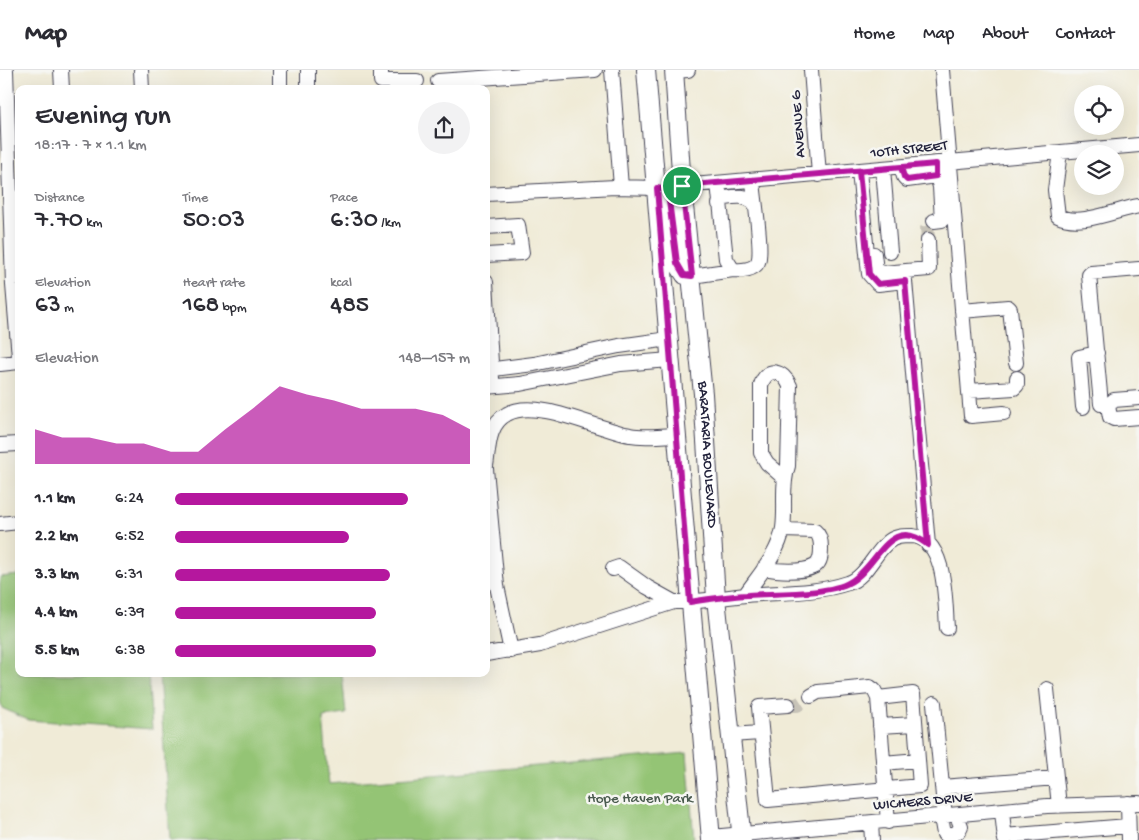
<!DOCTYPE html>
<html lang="en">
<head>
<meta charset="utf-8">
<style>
	:root { --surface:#fff; --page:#f2f2f3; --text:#2b2b33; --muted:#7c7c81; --line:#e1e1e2; --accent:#b5179e }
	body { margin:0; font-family:"Gochi Hand",sans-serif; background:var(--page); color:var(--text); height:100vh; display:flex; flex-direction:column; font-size:19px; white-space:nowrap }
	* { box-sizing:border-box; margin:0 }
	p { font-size:16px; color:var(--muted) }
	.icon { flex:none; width:28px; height:28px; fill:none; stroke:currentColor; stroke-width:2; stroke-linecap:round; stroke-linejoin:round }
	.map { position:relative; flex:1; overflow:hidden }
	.details { position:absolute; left:15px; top:15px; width:475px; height:592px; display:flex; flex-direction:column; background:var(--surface); border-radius:10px; box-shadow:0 5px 20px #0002 }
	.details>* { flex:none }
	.tools { position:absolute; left:1074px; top:15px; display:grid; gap:10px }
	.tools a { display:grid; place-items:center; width:50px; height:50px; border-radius:50%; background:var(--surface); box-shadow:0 5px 20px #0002; font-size:25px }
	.pin { position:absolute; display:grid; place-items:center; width:42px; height:42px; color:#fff; margin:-21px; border:2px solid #fff; border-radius:50%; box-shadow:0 1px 5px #0007 }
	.round { display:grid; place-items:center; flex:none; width:52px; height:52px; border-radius:26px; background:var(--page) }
	.overview { display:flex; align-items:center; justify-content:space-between; height:85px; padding:0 20px }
	h1 { font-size:28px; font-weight:600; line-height:38px }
	.figures { display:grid; grid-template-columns:repeat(3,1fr); gap:8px; height:85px; padding:5px 20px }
	.figures div { display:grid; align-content:center }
	.figures b { font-size:25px; font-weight:600 }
	.figures small { font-size:14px; font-weight:400 }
	.figures p { font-size:14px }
	.chart { height:140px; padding:10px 20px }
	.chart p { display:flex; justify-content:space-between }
	.chart svg { width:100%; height:90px; margin-top:5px; fill:var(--accent); opacity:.7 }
	ul { padding:0 20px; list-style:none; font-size:16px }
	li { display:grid; grid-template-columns:80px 60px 1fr; align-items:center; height:38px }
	li i { height:12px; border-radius:6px; background:var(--accent) }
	header { display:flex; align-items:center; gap:30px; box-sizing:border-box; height:70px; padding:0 25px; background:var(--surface); border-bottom:1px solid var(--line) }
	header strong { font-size:24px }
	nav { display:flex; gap:28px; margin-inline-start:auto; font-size:18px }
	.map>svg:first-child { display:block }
</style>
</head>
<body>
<header>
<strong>Map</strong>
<nav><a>Home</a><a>Map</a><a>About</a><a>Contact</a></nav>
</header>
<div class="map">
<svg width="1139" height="770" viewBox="0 0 1139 770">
	<rect width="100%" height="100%" fill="#f6f6f2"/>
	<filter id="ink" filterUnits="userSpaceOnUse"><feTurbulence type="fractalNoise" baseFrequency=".02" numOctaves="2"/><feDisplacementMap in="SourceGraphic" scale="10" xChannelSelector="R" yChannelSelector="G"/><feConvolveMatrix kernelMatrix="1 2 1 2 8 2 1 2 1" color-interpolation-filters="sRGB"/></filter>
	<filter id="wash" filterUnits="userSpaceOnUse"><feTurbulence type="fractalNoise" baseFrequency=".0096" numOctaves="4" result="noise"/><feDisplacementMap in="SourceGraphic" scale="20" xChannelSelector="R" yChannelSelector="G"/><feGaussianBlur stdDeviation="1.12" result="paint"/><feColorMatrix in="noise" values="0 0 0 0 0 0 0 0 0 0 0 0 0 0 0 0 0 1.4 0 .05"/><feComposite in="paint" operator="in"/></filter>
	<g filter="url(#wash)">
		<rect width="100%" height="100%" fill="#f0ebd7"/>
		<path fill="#94c474" stroke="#5b7358" d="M19,505V604H148L152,659L28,650L2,638L0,629V507Z
			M159,604H342L346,644L323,647L329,714L687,683L694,770H170Z"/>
	</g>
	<g filter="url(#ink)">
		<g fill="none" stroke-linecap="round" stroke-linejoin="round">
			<path stroke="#c7c3b8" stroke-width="14" stroke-dasharray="14 7" stroke-linecap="butt" d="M928,170L927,155L934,151
				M788,635H797L811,626"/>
			<defs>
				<path id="minor" d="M6,0L13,215L19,287
					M61,0L62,19
					M141,0L142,19
					M280,0V19
					M308,0V19
					M381,0V11H417
					M612,0L621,117
					M811,0L819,105
					M942,0L971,346L1004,343
					M674,1L688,0
					M438,11L595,0
					M1060,82L1055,120L1058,146C1081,157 1115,140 1139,136
					M901,97L904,107L907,110L937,106L936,94
					M883,99L890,182
					M859,101L869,204L878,214L905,211L928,475
					M718,113L726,189L733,200C741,201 754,200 758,192C763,181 754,126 753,111
					M682,116L1139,75
					M486,124L615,117L657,118
					M719,134L725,128C738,126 745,125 755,133
					M934,151L942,150L940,117L937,106
					M486,157L518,155L522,183L486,185
					M874,184L876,200L883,203L929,199L928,170
					M692,206L733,200
					M486,212L492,309
					M962,241L1008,237L1010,239L1016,293
					M0,294L19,292
					M486,300L534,294L619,276L669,269
					M486,317L520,314L621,294L670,290
					M969,321L1014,318L1017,315V308
					M1139,328L1114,330L1108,336L1110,347L1114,349L1139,347
					M1101,334L1089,205L1091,203L1139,199
					M1083,337L1079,287L1097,283
					M0,375L19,374
					M486,396C489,377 488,354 507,344C536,327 599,360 630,365C645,368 662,365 677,365
					M486,399L497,516L511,581
					M0,454L19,452
					M764,498C777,501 803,503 815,496C821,492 821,485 821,478C821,472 820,465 815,461L783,460
					M613,499L619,497L647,517L674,532
					M745,525C759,505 779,483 783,458C786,437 781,416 788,396L790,316C783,300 767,296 761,315V383L767,393L784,408
					M486,584L540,575L674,532C698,533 722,527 746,525C780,522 815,524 848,513C865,508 874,484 887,473C894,466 903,466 912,466C947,468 945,533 947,558
					M1047,619L1059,736
					M811,626L818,622L870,617L874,620L878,628
					M934,633L945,747
					M788,635L759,637L768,730L920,716L913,624L878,628L888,752
					M880,656L915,654
					M731,665L760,663
					M883,693L918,690
					M942,717L1056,708
					M1128,733L1129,770
					M1002,742L1005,770
					M941,747L944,764L948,766L958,762L961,756L957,746
					M871,753L872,770
					M1004,766L1128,756
					M711,767L1047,736L1139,733"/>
				<g id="major">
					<path d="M646,0L711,770"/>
					<path id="s1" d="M674,0L682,116L703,324L716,528L742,770"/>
					<path d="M663,118L668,123L677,193L685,205L692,206"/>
				</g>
			</defs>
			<use href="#minor" stroke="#414052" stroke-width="16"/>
			<use href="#major" stroke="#414052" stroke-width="20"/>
			<use href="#minor" stroke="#fff" stroke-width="14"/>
			<use href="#major" stroke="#fff" stroke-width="18"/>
		</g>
	</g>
	<g fill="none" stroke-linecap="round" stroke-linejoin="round" filter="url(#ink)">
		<defs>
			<path id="route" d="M682,116L692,206L684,205L677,193L668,123L666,120L657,118L690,532C709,529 729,526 748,525C773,523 829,525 850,512C878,497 889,443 928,475L905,211L878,214L869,204L859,101L936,94V106L907,110L904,107L901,97L682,116"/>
		</defs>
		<use href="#route" stroke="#fff" stroke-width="10"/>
		<use href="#route" stroke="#b5179e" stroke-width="6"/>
	</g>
	<g text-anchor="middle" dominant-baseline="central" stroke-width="5" stroke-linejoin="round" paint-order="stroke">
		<g font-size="15" fill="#22223b" stroke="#f6f6f2">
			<text transform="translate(799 54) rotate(-94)">AVENUE G</text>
			<text transform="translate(909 80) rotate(-6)">10TH STREET</text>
			<text stroke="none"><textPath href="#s1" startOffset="386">BARATARIA BOULEVARD</textPath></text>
			<text transform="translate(923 732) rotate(-5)">WICHERS DRIVE</text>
		</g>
		<g font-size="15" fill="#4a5b4f" stroke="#f6f6f2">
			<text x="640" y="729">Hope Haven Park</text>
		</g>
	</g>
</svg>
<div class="tools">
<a><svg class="icon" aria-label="locate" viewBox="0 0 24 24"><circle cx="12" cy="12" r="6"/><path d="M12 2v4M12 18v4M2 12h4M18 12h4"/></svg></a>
<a><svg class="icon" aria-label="layers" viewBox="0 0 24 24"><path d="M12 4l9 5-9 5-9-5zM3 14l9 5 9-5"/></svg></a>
</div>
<div class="pin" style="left:682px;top:116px;background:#1e9e55"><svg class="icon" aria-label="arrive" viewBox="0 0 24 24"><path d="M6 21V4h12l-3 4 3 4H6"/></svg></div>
<section class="details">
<div class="overview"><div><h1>Evening run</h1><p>18:17 · 7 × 1.1 km</p></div><a class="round"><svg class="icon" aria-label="share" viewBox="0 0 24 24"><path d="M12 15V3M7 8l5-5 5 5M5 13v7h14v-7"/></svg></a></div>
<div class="figures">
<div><p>Distance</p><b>7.70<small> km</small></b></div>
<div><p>Time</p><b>50:03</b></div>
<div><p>Pace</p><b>6:30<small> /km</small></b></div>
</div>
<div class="figures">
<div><p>Elevation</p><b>63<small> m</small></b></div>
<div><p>Heart rate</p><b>168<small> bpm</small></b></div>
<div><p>kcal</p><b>485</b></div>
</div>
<div class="chart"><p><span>Elevation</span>148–157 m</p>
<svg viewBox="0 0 160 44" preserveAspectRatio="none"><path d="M0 44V27L10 31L20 31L30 34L40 34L50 38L60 38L70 27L80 17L90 6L100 10L110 13L120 17L130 17L140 17L150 20L160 27V44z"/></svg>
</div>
<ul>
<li><b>1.1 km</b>6:24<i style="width:79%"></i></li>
<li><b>2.2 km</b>6:52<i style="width:59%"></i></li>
<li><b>3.3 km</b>6:31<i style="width:73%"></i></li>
<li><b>4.4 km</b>6:39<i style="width:68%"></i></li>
<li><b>5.5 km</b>6:38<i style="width:68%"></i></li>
</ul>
</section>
</div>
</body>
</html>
